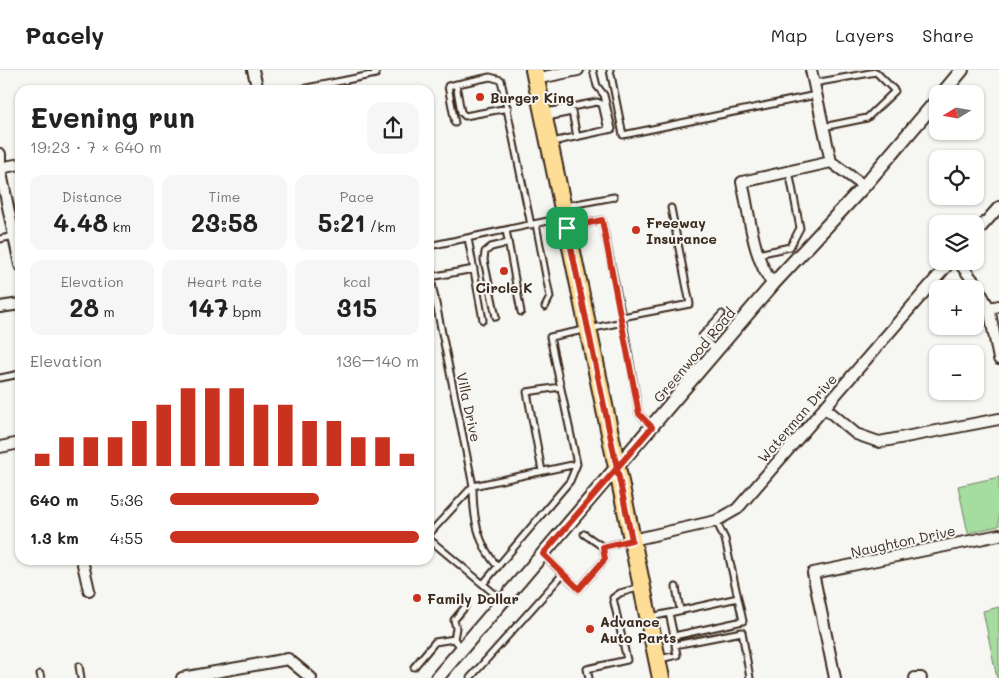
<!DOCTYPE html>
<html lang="en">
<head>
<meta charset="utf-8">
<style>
	:root { --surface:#fff; --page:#f6f6f6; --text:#222; --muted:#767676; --line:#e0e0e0; --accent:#c8321e }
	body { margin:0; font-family:Mali,sans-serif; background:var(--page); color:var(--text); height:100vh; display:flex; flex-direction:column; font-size:19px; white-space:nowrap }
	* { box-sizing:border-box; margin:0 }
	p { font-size:16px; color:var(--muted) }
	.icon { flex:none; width:28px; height:28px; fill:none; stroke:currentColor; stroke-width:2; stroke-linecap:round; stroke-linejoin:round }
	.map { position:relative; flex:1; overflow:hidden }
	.drawer { position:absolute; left:15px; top:15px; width:419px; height:480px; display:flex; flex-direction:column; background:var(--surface); border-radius:15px; box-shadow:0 1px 4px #0004 }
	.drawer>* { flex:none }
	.needle { width:32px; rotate:259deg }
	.tools { position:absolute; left:929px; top:15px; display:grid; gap:10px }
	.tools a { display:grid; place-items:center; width:55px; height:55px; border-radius:10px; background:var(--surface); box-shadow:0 1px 4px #0004; font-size:25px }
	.pin { position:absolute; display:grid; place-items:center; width:42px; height:42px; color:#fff; margin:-21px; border-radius:10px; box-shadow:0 2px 8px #0006 }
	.round { display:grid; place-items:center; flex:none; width:52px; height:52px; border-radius:15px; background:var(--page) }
	.head { display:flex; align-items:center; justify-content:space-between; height:85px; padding:0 15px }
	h1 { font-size:28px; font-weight:800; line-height:38px }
	.figures { display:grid; grid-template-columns:repeat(3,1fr); gap:8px; height:85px; padding:5px 15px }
	.figures div { display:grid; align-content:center; border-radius:12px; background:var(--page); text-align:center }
	.figures b { font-size:25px; font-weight:800 }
	.figures small { font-size:14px; font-weight:400 }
	.figures p { font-size:14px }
	.chart { height:140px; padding:10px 15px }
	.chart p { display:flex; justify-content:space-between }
	.chart svg { width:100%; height:90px; margin-top:5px; stroke:var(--accent); stroke-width:6 }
	ul { padding:0 15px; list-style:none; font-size:16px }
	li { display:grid; grid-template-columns:80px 60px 1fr; align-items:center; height:38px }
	li i { height:12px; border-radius:6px; background:var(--accent) }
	header { display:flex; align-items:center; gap:30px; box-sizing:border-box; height:70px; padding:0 25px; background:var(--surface); border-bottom:1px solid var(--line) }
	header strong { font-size:24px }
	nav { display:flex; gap:28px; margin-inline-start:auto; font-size:18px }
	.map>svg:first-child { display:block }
</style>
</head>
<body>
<header>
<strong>Pacely</strong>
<nav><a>Map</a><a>Layers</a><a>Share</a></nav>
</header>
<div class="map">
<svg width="999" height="608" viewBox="0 0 999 608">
	<rect width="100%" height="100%" fill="#f6f6f2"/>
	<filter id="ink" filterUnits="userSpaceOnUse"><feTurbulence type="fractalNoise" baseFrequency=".02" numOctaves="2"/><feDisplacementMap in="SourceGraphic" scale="10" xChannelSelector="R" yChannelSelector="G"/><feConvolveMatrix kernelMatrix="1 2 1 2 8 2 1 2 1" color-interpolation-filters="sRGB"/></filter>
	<g filter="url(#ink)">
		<path fill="#a5dca0" stroke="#70835f" d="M999,407V456L968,463L958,416Z
			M999,537V608H997L983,541Z"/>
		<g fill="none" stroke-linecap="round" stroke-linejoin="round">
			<defs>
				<path id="service" d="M610,0L623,65L816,25
					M814,13L876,2L895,21L867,48L823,57
					M456,14L461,42L465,46L508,38
					M297,20L376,4L375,0
					M546,42L597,32L602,34L608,60
					M547,47L572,42L577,67
					M455,53L448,16L490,7L501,10L531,155
					M552,72L612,59L604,25L597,16L593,0
					M565,136L614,127
					M536,154L550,227L545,237
					M506,160L521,242
					M468,168L483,250
					M0,169L14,166
					M429,176L562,148
					M758,184L790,177L800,158L789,101
					M429,199L473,416C473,446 477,474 498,497
					M430,207L474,199
					M496,247L484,190L485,182L491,177L508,173
					M622,247L690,234L671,138
					M623,252L639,344L652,357
					M716,281L702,266L722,244
					M0,308L20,304
					M542,401L527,322L560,317
					M473,416L577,394L550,267L623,252L602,150L570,157
					M429,464L473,416
					M584,464L603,477
					M429,469L503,531
					M563,504L579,519L605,489L603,477L630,470
					M483,514L570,411L577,394
					M676,517L680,540
					M669,543L674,566L743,551L725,469L716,451
					M651,547L738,528
					M454,569L456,558L454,550L465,537
					M660,589L677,585L675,575L742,562L750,608
					M79,596L81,608
					M414,597L435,572L454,569L461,577
					M40,604L41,608
					M470,608L563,504L543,484
					M589,608L587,599L627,590L613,528L620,523L641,517"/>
				<path id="minor" d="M253,0L258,20
					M811,0L831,92L864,116
					M535,9L578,0
					M0,84V94
					M0,98L20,195
					M0,98L20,94
					M975,164L999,137
					M958,191L975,213L989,238L999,289
					M773,214C752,187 750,145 742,112L831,92
					M0,237L20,234
					M989,238L999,236
					M824,337L856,364L879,372L999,349
					M0,377L20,373
					M632,470L716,451L737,439L951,191
					M82,490L89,520
					M182,608L288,589L311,608
					M835,608L813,503L999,465
					M915,608H921"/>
				<path id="tertiary" d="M942,24L962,0
					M437,608L773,214L864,116L938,29"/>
				<path id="primary" d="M534,0L661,608"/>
			</defs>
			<use href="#service" stroke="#3b2a1e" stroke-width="9"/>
			<use href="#minor" stroke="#3b2a1e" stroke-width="14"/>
			<use href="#tertiary" stroke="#3b2a1e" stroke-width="16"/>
			<use href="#primary" stroke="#3b2a1e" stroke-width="20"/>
			<use href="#service" stroke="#f6f6f2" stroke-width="5"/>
			<use href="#minor" stroke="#f6f6f2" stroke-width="10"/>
			<use href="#tertiary" stroke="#f6f6f2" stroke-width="12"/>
			<use href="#primary" stroke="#fedd96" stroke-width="16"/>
		</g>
	</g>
	<g fill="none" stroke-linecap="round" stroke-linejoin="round" filter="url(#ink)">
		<defs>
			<path id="route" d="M567,158L617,398L543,484L579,519L605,489L603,477L632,470L617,398L652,357L639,344L602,150L567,158"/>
		</defs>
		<use href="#route" stroke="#fff" stroke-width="10"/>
		<use href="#route" stroke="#c8321e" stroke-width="6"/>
	</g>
	<g fill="#c8321e" stroke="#f6f6f2" stroke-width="2">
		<circle cx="480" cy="27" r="5"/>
		<circle cx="636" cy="160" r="5"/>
		<circle cx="504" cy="201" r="5"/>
		<circle cx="417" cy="528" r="5"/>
		<circle cx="590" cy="559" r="5"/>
	</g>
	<g text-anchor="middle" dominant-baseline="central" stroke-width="4" stroke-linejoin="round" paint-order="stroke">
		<g font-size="14" font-weight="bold" fill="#3b2a1e" stroke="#f6f6f2" text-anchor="start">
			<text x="490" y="27">Burger King</text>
			<text x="646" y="152">Freeway<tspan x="646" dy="16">Insurance</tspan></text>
			<text x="504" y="217" text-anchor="middle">Circle K</text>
			<text x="427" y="528">Family Dollar</text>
			<text x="600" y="551">Advance<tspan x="600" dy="16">Auto Parts</tspan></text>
		</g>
		<g font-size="14" fill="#3b2a1e" stroke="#f6f6f2">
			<text transform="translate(694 285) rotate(-50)">Greenwood Road</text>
			<text transform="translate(469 337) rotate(78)">Villa Drive</text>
			<text transform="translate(797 348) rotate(-49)">Waterman Drive</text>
			<text transform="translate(903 471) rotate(-12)">Naughton Drive</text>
		</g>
	</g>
</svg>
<div class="tools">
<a><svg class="needle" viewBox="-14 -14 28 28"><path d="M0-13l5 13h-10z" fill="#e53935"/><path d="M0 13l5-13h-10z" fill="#767676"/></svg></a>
<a><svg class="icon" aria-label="locate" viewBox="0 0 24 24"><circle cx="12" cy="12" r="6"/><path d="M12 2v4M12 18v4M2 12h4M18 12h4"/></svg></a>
<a><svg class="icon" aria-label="layers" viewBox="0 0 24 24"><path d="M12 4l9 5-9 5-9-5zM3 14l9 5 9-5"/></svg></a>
<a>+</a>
<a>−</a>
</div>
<div class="pin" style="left:567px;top:158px;background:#1e9e55"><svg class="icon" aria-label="arrive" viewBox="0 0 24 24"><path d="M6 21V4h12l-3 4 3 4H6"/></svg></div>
<section class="drawer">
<div class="head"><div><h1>Evening run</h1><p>19:23 · 7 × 640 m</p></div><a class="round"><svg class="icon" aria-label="share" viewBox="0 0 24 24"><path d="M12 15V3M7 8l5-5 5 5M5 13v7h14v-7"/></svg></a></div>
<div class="figures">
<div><p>Distance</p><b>4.48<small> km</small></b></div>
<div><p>Time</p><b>23:58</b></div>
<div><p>Pace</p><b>5:21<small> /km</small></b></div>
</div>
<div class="figures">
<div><p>Elevation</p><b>28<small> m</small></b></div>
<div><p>Heart rate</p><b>147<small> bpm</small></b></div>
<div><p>kcal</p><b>315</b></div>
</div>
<div class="chart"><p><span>Elevation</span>136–140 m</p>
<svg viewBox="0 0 160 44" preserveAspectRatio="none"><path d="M5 44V38M15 44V30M25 44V30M35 44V30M45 44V22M55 44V14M65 44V6M75 44V6M85 44V6M95 44V14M105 44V14M115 44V22M125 44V22M135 44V30M145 44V30M155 44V38"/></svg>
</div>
<ul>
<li><b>640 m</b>5:36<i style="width:60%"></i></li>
<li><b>1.3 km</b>4:55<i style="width:100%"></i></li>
</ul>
</section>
</div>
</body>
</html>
